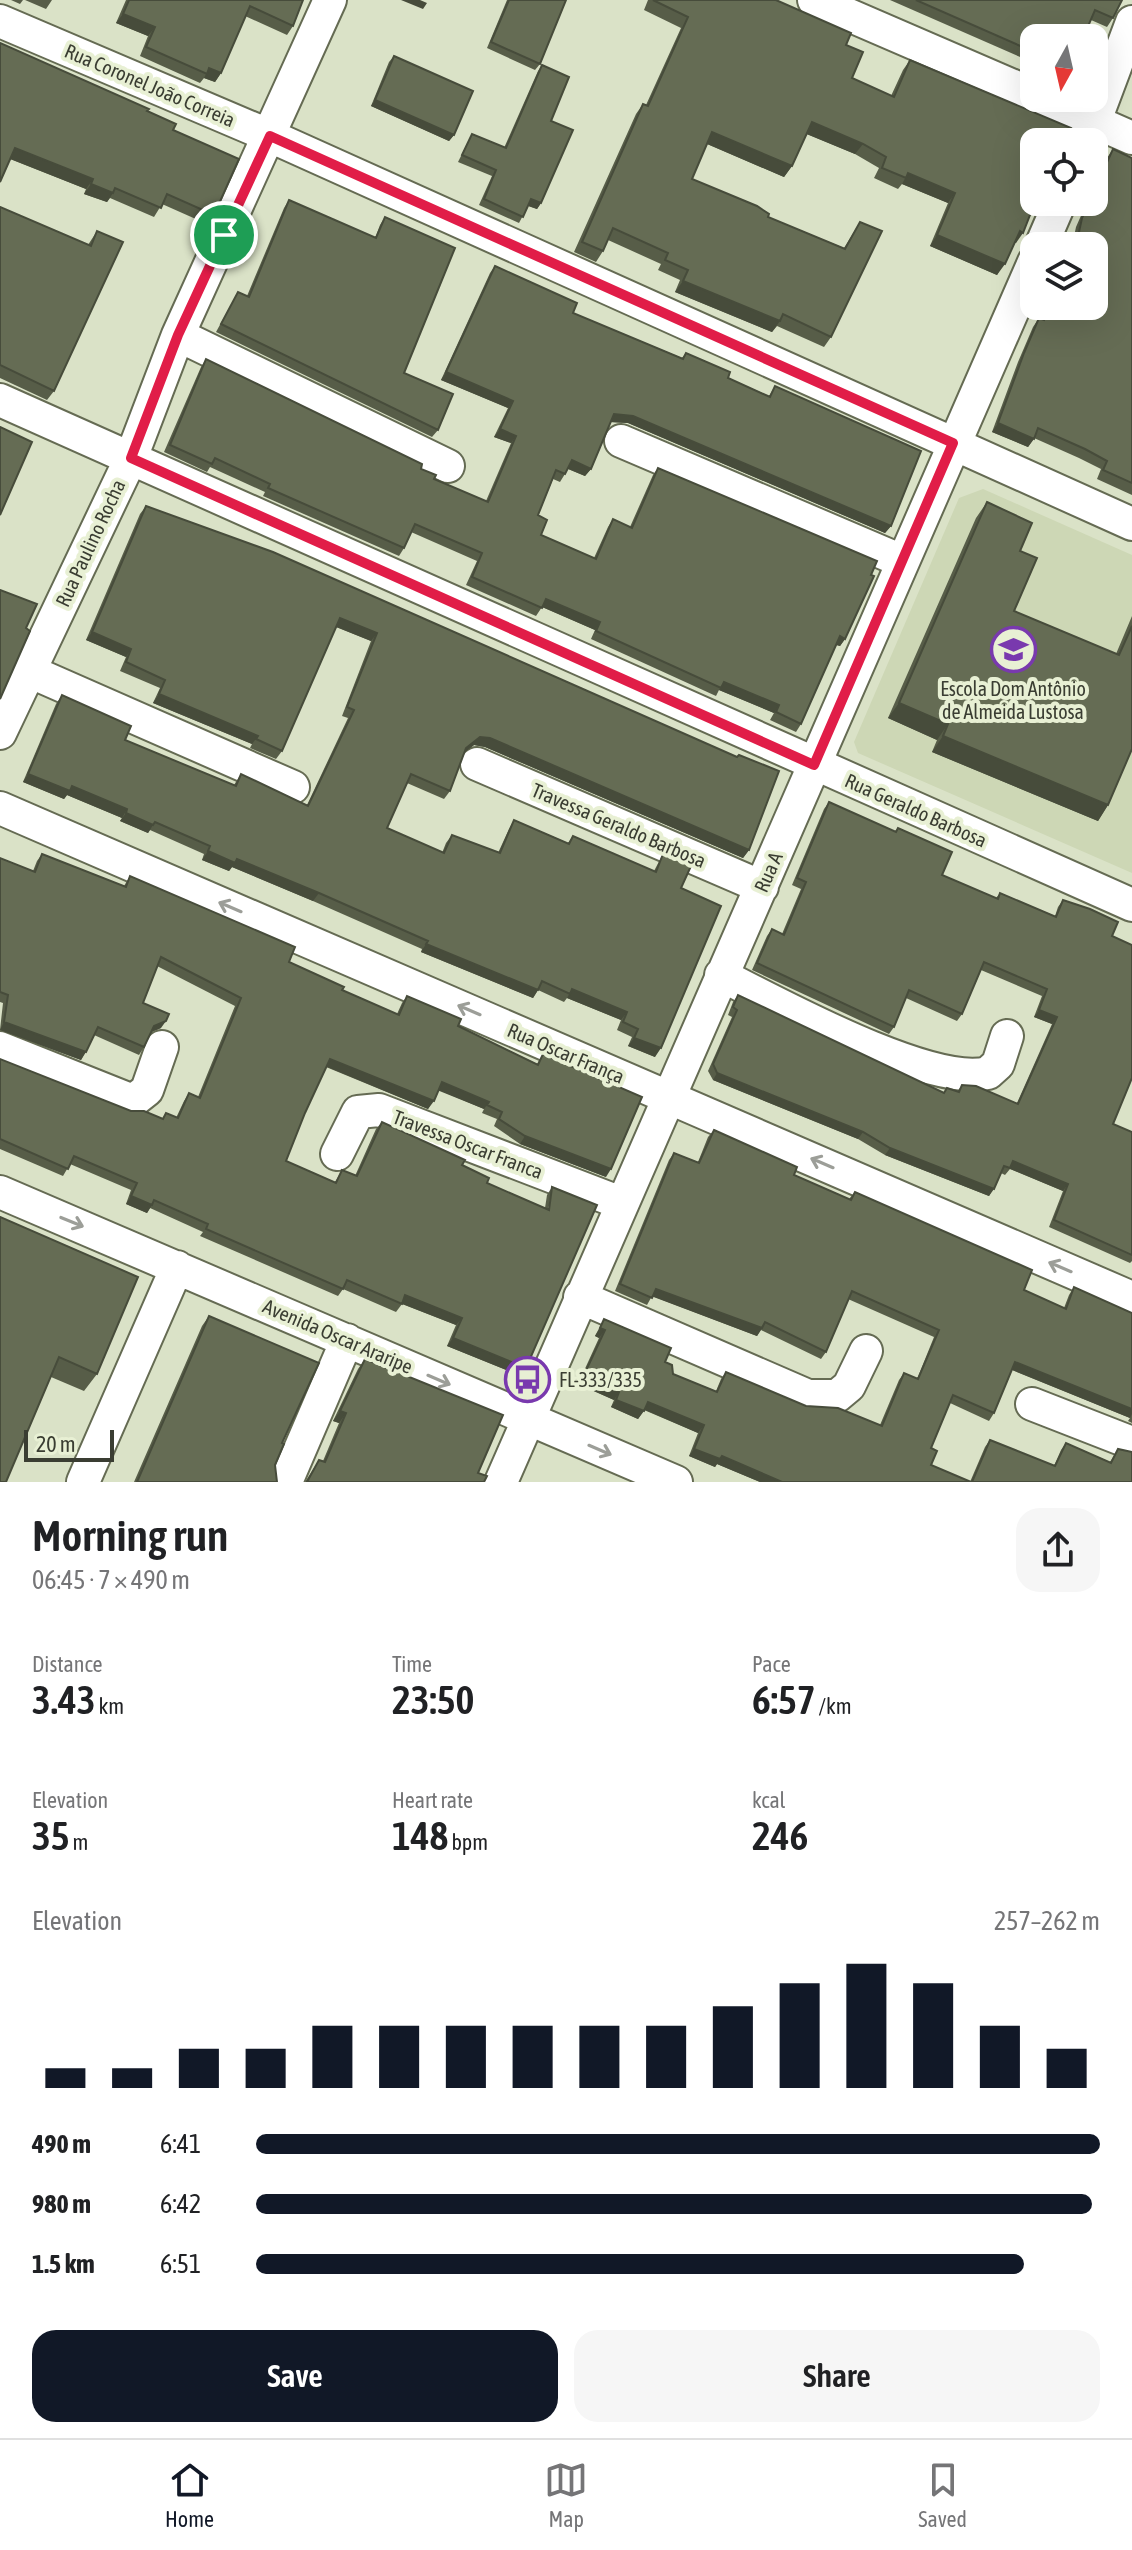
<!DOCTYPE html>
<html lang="en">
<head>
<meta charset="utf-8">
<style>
	:root { --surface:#fff; --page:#f6f6f6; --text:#202124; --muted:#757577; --line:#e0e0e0; --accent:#111827 }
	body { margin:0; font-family:"Asap Condensed",sans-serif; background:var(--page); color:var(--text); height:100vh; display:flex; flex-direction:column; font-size:30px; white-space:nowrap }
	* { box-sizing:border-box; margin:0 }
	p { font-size:26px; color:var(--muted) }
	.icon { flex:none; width:44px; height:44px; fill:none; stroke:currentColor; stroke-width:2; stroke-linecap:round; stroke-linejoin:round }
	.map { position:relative; height:1482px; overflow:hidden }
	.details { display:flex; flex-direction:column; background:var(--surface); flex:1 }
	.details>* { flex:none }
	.needle { width:52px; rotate:188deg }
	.controls { position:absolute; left:1020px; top:24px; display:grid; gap:16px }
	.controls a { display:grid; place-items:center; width:88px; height:88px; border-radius:16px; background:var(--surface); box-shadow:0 8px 32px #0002; font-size:40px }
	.scale { position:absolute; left:24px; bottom:20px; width:90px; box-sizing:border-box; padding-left:8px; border:4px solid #3a3d32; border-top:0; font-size:22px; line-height:28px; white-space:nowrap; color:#3a3d32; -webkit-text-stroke:6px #e8f0d4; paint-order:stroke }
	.pin { position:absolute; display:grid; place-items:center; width:68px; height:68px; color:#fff; margin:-34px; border:4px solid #fff; border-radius:50%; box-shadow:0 2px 8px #0007 }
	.round { display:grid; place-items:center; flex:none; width:84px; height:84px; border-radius:24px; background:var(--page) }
	.summary { display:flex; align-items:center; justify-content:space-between; height:136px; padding:0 32px }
	h1 { font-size:44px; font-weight:600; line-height:60px }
	.figures { display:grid; grid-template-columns:repeat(3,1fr); gap:12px; height:136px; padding:8px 32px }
	.figures div { display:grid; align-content:center }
	.figures b { font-size:40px; font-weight:600 }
	.figures small { font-size:22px; font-weight:400 }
	.figures p { font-size:22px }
	.chart { height:224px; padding:16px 32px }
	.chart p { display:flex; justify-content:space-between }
	.chart svg { width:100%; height:144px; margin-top:8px; stroke:var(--accent); stroke-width:6 }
	.button { display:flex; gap:16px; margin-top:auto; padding:16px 32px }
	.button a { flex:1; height:92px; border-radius:24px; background:var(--accent); color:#fff; font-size:32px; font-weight:600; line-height:92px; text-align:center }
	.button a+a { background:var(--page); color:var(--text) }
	ul { padding:0 32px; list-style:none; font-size:26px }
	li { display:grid; grid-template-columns:128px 96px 1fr; align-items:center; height:60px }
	li i { height:20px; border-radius:10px; background:var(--accent) }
	.menu { display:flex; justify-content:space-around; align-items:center; height:112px; border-top:2px solid var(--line); background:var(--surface); font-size:22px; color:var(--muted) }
	.menu a { display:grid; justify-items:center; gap:4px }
	.menu .active { color:var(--accent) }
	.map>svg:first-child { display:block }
</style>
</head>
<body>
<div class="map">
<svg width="1132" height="1482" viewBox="0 0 1132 1482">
	<rect width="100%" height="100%" fill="#dae2c7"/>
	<path fill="#cdd7b5" d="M983,489L1132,555V873L858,753L854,742L959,498Z"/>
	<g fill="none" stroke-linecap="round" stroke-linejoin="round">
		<defs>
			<path id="minor" d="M814,0L1034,95
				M0,21L270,136L1132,524
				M1041,98L1132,138
				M1087,142L1132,22
				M1041,246L1060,202
				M178,335L448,466
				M0,400L1132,905
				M621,441L902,561
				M29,671L293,787
				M0,733L131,458L178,335L330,0
				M477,764L762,887
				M0,808L1132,1298
				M721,975C777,1003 929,1087 988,1073L998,1064L1007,1036
				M0,1048L133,1101L147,1090L162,1047
				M337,1154L358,1112L379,1110L621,1203
				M0,1192L676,1482
				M580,1297L808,1396H837L849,1386L866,1351
				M1032,1404L1132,1443
				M83,1482L177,1267
				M286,1482L347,1340
				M501,1482L1034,262"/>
		</defs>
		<use href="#minor" stroke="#656b53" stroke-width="36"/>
		<use href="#minor" stroke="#fff" stroke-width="32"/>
	</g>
	<path fill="#575d48" d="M11,0H23L20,4Z
		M25,0H52L46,9Z
		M126,0H303L293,26L287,35L245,16L221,73L215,82L204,78L200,83L140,56L148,36L116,23Z
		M507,0H566L540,64L535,70L487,48Z
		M648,0H776L846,45L852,78L891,96L903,70L910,60L1034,142L1016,243H1014L997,275L930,246L948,203L902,184L898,189L874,178L879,168L855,154L807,134L792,166L784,177L707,144L692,179L768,217L844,248L860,222L831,337L824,347L777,326L772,332L675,292L680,280L658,270L661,264L608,240L603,251L596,262L574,252L636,114L643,104L646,105L681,28L644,10Z
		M890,0H1122L1113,18L1107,27L1091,20L1034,38V63Z
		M0,43L147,111L173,130L214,215L207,224L162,204L154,217L110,198L107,202L84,194L86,189L10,159Z
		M394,56L454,135L449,141L371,106L389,62Z
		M542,65L551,121L541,203L537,209L528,206L519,223L479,205L492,176L458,162L472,134L504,148L538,71Z
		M1113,149L1132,158V495L1097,479L1101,469L1079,458L1034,438L1028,447L992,432L1018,362L1033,327L1039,318L1042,319L1048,306H1094V246H1072L1076,227L1087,202H1094V186L1107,158Z
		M289,200L375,238L380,225L385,217L404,373L438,430L432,437L216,332L238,292L247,296L284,208Z
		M0,207L88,245L97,231L54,391L47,400L0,378Z
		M495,266L573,313L682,358L686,353L728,378L769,396L775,386L891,526L885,533L628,423L611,422L591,469L585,476L568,469L560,482L553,479L538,515L541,535L594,558L608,527L613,519L630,527L653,475L658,468L845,639L840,646L836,645L801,724L796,732L770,720L774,713L719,690L716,696L591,639L595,630L542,607L536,616L466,585L477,561L411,532L404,548L399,556L263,496L265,492L210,467L207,472L164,452L201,367L206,359L421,469L434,479L486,501L511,443L494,437L508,408L441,380L490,273Z
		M987,502L1020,551L1014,611L1116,654L1132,616V749L1108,805L1098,821L932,752L937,740L888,718L976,518Z
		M146,506L273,552L749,850L743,858L485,747L474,745L464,753L450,791L444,799L407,783L387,828L442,853L446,843L452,835L498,853L509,829L514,820L568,843L573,836L654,871L663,854L681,888L655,1057L628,1046L632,1037L617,1030L621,1020L567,998L564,1002L538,990L533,998L421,952L422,949L313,901L232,867L229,871L202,860L204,854L150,830L148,833L120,821L122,818L67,795L64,799L23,782L56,704L62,695L125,740L234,785L241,774L307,805L348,718L342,716L371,641L336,627L282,751L276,759L250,748L252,744L153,703L160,688L120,671L126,657L86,640L140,514Z
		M829,802L895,832L898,828L942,875L996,898L1000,893L1055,916L1058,907L1063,900L1112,936L1113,1124L1132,1132V1261L1130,1263L1049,1227L1063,1191L1010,1169L1005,1175L1001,1173L989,1196L885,1155L858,1139L713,1080L708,1071L732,1017L728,1015L733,1002L738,995L943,1093L947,1088L957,1092L962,1085L1017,1103L1052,1024L1034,1017L1042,996L981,970L962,1014L957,1021L906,998L894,1027L889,1034L752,970L767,936L772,929L782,934L801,889L792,885L824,809Z
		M42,854L124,886L130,876L342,990L397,1014L402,1003L407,996L458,1026L537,1064L543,1054L606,1177L520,1144L494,1126L497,1119L482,1113L484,1109L439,1090L428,1109L326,1067L305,1113L286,1161L335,1182L342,1170L355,1176L376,1129L382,1122L462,1165L487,1183L545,1208L547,1195L552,1187L521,1376L447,1346L456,1325L402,1304L396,1312L343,1289L338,1296L200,1236L203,1232L150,1208L147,1213L126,1204L131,1190L70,1164L63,1176L0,1149V1059L131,1111L162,1119L166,1113L176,1118L184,1101L189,1093L198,1097L235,1006L157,966L143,1003L161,1028L151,1032L144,1047L139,1055L94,1035L81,1060L0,1030L3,1003L0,1002V858L33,871L37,861Z
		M714,1130L794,1175L849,1199L855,1192L1024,1290L1064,1308L1069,1295L1074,1287L1132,1313V1423L1128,1421L1130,1418L1012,1370L994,1413L989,1421L950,1403L931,1448V1465L970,1482L985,1447L990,1440L1054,1466L1061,1450L1066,1443L1110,1462L1118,1449L1132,1482H760L717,1464L715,1467L689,1456L698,1433L644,1410L638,1419L611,1407L614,1400L578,1384L599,1338L595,1336L604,1319L665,1362L673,1374L716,1391L721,1379L726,1372L806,1406L880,1425L899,1380L904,1373L917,1379L934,1337L848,1299L826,1352L821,1359L761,1330L757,1336L652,1296L647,1305L615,1291L669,1160L674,1153L698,1162L708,1137Z
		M0,1217L97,1374L84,1391L51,1377Z
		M209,1316L282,1443L275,1465L277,1482H134L202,1326Z
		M365,1359L478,1473L484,1482H305L319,1460L323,1461L339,1423L333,1421L358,1369Z"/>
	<path fill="#474c3b" d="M401,0H420L427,3L423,9Z
		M123,14L155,27L148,36L116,23Z
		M209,68L221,73L215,82L204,78Z
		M375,100L454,135L449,141L371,106Z
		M812,122L863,144L855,154L804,133Z
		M712,132L792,166L784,177L705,143Z
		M15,148L93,179L86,189L8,158Z
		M908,173L955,193L948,203L902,184Z
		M91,184L113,193L107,202L84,194Z
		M531,199L541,203L537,209L526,205Z
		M1020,231L1023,233L1016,243L1012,242Z
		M937,235L1005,264L997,275L930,246Z
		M683,281L780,321L772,332L675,292Z
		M446,372L513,401L508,408L441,380Z
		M614,414L633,416L891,526L885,533L628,423L609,422Z
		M998,423L1034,439L1028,447L992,432Z
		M500,429L516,436L511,443L494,437Z
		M572,460L591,469L585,476L566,468Z
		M546,599L600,622L595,630L540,606Z
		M340,618L377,633L371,641L334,626Z
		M92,632L131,649L126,657L86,640Z
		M840,636L845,639L840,646L834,644Z
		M724,682L779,705L774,713L719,690Z
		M159,694L258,736L252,744L153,703Z
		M899,703L948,724L937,740L888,718Z
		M943,736L1108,805L1098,821L932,752Z
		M480,737L490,738L749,850L743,858L485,747L474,745L460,756L466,748Z
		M28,774L72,786L127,809L122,818L67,795L64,799L23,782Z
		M126,813L153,825L148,833L120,821Z
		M208,851L237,859L319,893L313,901L232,867L229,871L202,860Z
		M426,944L538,990L533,998L421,952Z
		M572,989L627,1012L621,1020L567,998Z
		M1039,1010L1057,1017L1052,1024L1034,1017Z
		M166,1021L161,1028L149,1033L154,1026Z
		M4,1022L86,1052L81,1060L0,1030Z
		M634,1038L661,1048L655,1057L628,1046Z
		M330,1059L434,1101L428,1109L325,1066Z
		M717,1073L863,1132L858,1139L713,1080Z
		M442,1082L489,1102L484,1109L437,1090Z
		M525,1136L611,1169L606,1177L520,1144Z
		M890,1148L994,1189L989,1196L885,1155Z
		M1013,1161L1068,1184L1063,1191L1008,1168Z
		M131,1196L152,1205L147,1213L126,1204Z
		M656,1289L762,1328L757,1336L651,1296Z
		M405,1295L462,1318L456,1325L400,1303Z
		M600,1328L605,1330L599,1338L595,1336Z
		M453,1338L526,1368L521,1376L447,1346Z
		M1015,1362L1132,1409V1414L1130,1418L1010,1369Z
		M583,1377L619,1392L614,1400L578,1384Z
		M616,1400L644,1411L638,1419L611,1407Z
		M648,1402L704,1425L698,1433L643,1409Z
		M340,1411L346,1413L339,1423L333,1421Z
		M694,1449L722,1456L782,1482H760L717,1464L715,1467L689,1456Z"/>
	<path fill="#656c54" stroke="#474c3b" stroke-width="2" d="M129,0H303L293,26L250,6L221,73L209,68L207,74L146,47L155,27L123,14Z
		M509,0H566L540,64L491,42Z
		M653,0H776L851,33L846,45L863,52L852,78L894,97L910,60L1071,128L1064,142H1034L1035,202L1023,233L1020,231L1005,264L937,235L955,193L908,173L906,178L882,168L886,157L863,144L812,122L792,166L712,132L692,179L757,206L769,214L768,217L845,249L860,222L882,231L831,337L783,314L780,321L683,281L688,270L665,260L668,253L613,228L603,251L582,242L643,104L648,106L688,17Z
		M916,0H1122L1113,18L1095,10L1083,38H1034V52Z
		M0,43L149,109L147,111L176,124L173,130L239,159L214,215L167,194L161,208L115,188L113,193L91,184L93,179L15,148L0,182Z
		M394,56L473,91L454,135L375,100Z
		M542,65L569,77L551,121L573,130L541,203L531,199L523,217L484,199L496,170L462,155L472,134L506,148Z
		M1113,149L1132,158V483L1103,470L1107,461L1085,449L1038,428L1034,439L998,423L1024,353L1039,318L1044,320L1050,306H1094V246H1076L1082,218L1089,202H1094V191Z
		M289,200L376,238L385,217L455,248L404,373L453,394L438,430L221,324L238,292L249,297Z
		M0,207L91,246L97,231L123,242L54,391L0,365Z
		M495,266L577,303L573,313L683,359L686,353L730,372L728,378L770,397L775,386L921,451L891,526L633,416L614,414L591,469L572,460L565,474L556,470L538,515L547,520L541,535L596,559L613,519L632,528L658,468L877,561L871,575L874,576L845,639L840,636L801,724L776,712L779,705L724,682L721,688L596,631L600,622L546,599L542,608L472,577L482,553L415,524L404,548L268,488L270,484L215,458L212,464L170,445L206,359L422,464L421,469L436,475L434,479L488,502L516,436L500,429L513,401L446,372Z
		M0,427L32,442L0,515Z
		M987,502L1032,523L1020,551L1037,558L1014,611L1119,655L1132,626V749L1108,805L943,736L948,724L899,703Z
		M146,506L273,552L737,757L739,755L779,771L749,850L490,738L480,737L466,748L450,791L411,774L387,828L444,853L452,835L500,853L514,820L569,844L573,836L656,872L663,854L691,866L681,888L721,906L661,1048L634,1038L638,1029L623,1022L627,1012L572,989L570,994L542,981L538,990L426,944L428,941L319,893L237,859L235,863L208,851L210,846L155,822L153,825L126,813L127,809L72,786L70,791L28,774L62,695L131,726L125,740L236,786L241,774L308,806L354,710L347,707L377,633L340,618L282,751L256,739L258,736L159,694L165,680L126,662L131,649L92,632Z
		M0,590L37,604L26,628L30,631L0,699Z
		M829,802L896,832L898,828L952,852L942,875L998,899L1000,893L1056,917L1063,900L1090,909L1118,922L1112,936L1132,945V1078L1113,1124L1132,1132V1255L1054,1220L1068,1184L1013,1161L1010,1168L1004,1166L994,1189L890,1148L863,1132L717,1073L713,1064L737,1010L733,1007L738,995L944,1093L947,1088L959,1092L962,1085L976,1086L1018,1104L1057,1017L1039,1010L1047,989L984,962L962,1014L909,990L894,1027L757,963L772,929L784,935L806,882L797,878Z
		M42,854L126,887L130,876L295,947L289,962L344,987L342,990L399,1015L407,996L461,1019L458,1026L538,1065L543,1054L642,1097L611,1169L525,1136L499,1119L502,1112L487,1105L489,1102L442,1082L434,1101L330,1059L305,1113L286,1161L336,1183L342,1170L357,1176L382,1122L465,1160L462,1165L489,1178L487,1183L549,1210L552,1187L597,1205L526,1368L453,1338L462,1318L405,1295L402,1304L347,1280L343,1289L206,1229L208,1224L154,1200L152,1205L131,1196L137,1183L74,1156L68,1169L0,1139V1059L131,1111H144L163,1119L166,1113L178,1118L189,1093L200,1098L241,998L161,957L143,1003L169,1014L166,1021L154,1026L144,1047L98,1027L86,1052L4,1022L8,995L0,992V858L35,872Z
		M714,1130L797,1167L794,1175L851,1200L855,1192L1032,1270L1024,1290L1066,1309L1074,1287L1132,1313V1409L1015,1362L994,1413L953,1395L931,1448L937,1451L931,1465L971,1482H782L722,1456L720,1459L694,1449L704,1425L648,1402L644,1411L616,1400L619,1392L583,1377L605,1330L600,1328L604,1319L671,1348L665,1362L672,1365L673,1374L717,1392L726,1372L806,1406L838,1408L882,1426L904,1373L918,1379L939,1330L852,1291L826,1352L765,1322L762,1328L656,1289L652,1298L620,1284L674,1153L699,1163Z
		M0,1217L138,1277L97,1374L59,1357L6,1482H0Z
		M209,1316L319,1363L282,1443L284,1444L275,1465L277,1482H137Z
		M365,1359L503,1415L478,1473L487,1476L484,1482H307L319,1460L325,1462L346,1413L340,1411Z
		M990,1440L1055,1466L1066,1443L1111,1463L1118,1449L1132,1452V1482H972Z"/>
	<defs><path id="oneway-shaft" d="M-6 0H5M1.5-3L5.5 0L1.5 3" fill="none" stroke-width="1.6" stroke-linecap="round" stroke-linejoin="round" transform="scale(2)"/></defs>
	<g stroke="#9c9e98">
		<use href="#oneway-shaft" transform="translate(230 907) rotate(-157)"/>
		<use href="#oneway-shaft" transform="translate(469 1010) rotate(-157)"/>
		<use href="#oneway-shaft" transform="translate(822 1163) rotate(-157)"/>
		<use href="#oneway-shaft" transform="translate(72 1222) rotate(22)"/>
		<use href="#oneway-shaft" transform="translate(1060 1267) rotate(-157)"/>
		<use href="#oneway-shaft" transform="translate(439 1380) rotate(23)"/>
		<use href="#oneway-shaft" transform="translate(600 1450) rotate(23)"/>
	</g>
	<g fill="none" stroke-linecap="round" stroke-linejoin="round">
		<defs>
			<path id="route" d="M270,136L953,443L814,765L131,458L178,335Z"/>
		</defs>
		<use href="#route" stroke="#fff" stroke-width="16"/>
		<use href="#route" stroke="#e11d48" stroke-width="10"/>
	</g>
	<defs>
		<symbol id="school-ring" viewBox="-11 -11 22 22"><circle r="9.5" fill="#e8f0d4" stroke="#7939ae" stroke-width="1.5"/><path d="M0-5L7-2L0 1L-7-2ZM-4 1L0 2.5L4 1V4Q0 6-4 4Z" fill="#7939ae"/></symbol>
		<symbol id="bus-ring" viewBox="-11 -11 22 22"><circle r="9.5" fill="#e8f0d4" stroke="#7939ae" stroke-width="1.5"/><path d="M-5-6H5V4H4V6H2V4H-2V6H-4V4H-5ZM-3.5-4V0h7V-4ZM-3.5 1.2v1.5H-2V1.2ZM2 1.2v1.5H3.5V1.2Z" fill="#7939ae"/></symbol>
	</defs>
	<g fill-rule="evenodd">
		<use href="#school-ring" x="988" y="624" width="51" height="51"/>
		<use href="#bus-ring" x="502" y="1354" width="51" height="51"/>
	</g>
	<g text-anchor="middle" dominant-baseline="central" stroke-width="8" stroke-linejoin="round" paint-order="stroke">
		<g font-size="20" fill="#3a3d32" stroke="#e8f0d4">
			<text transform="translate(150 85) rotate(23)">Rua Coronel João Correia</text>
			<text transform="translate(90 543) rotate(-65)">Rua Paulino Rocha</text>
			<text transform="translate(916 810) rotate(24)">Rua Geraldo Barbosa</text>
			<text transform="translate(619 825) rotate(23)">Travessa Geraldo Barbosa</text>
			<text transform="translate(768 872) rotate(-66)">Rua A</text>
			<text transform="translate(566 1053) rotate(23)">Rua Oscar França</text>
			<text transform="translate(468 1144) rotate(21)">Travessa Oscar Franca</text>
			<text transform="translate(338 1336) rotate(23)">Avenida Oscar Araripe</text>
		</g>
		<g font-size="20" fill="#3a3d32" stroke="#e8f0d4">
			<text x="1013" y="688">Escola Dom Antônio<tspan x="1013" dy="23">de Almeida Lustosa</tspan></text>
			<text x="559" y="1379" text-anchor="start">FL-333/335</text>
		</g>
	</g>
</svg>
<div class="controls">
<a><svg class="needle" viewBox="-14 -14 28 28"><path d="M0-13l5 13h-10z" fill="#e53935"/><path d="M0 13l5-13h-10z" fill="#757577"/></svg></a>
<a><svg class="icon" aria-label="locate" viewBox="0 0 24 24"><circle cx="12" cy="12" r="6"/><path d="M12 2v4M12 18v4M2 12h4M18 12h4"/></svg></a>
<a><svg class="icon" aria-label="layers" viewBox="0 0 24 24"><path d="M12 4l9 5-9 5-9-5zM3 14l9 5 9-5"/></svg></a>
</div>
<div class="scale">20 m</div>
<div class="pin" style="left:224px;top:235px;background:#1e9e55"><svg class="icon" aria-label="arrive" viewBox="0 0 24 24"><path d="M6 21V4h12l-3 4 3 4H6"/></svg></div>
</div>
<section class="details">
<div class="summary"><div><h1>Morning run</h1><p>06:45 · 7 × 490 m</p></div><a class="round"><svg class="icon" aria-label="share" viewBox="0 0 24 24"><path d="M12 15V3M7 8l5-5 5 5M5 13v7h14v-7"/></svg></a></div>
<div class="figures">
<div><p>Distance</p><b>3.43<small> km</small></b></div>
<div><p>Time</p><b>23:50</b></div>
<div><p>Pace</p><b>6:57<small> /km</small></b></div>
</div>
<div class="figures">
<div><p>Elevation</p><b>35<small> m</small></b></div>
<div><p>Heart rate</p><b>148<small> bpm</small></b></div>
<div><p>kcal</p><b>246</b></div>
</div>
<div class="chart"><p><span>Elevation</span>257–262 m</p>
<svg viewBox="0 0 160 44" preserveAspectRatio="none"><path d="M5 44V38M15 44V38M25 44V32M35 44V32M45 44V25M55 44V25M65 44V25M75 44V25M85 44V25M95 44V25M105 44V19M115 44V12M125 44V6M135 44V12M145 44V25M155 44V32"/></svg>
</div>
<ul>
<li><b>490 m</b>6:41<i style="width:100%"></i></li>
<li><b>980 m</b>6:42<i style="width:99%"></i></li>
<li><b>1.5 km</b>6:51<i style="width:91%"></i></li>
</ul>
<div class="button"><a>Save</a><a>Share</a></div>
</section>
<nav class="menu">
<a class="active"><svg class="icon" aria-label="home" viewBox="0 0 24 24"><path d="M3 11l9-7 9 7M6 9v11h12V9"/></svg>Home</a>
<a><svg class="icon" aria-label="map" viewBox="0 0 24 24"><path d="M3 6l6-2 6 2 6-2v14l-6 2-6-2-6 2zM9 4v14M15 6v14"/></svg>Map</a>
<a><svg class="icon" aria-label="saved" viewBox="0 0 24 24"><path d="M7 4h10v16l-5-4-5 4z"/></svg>Saved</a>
</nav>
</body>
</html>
